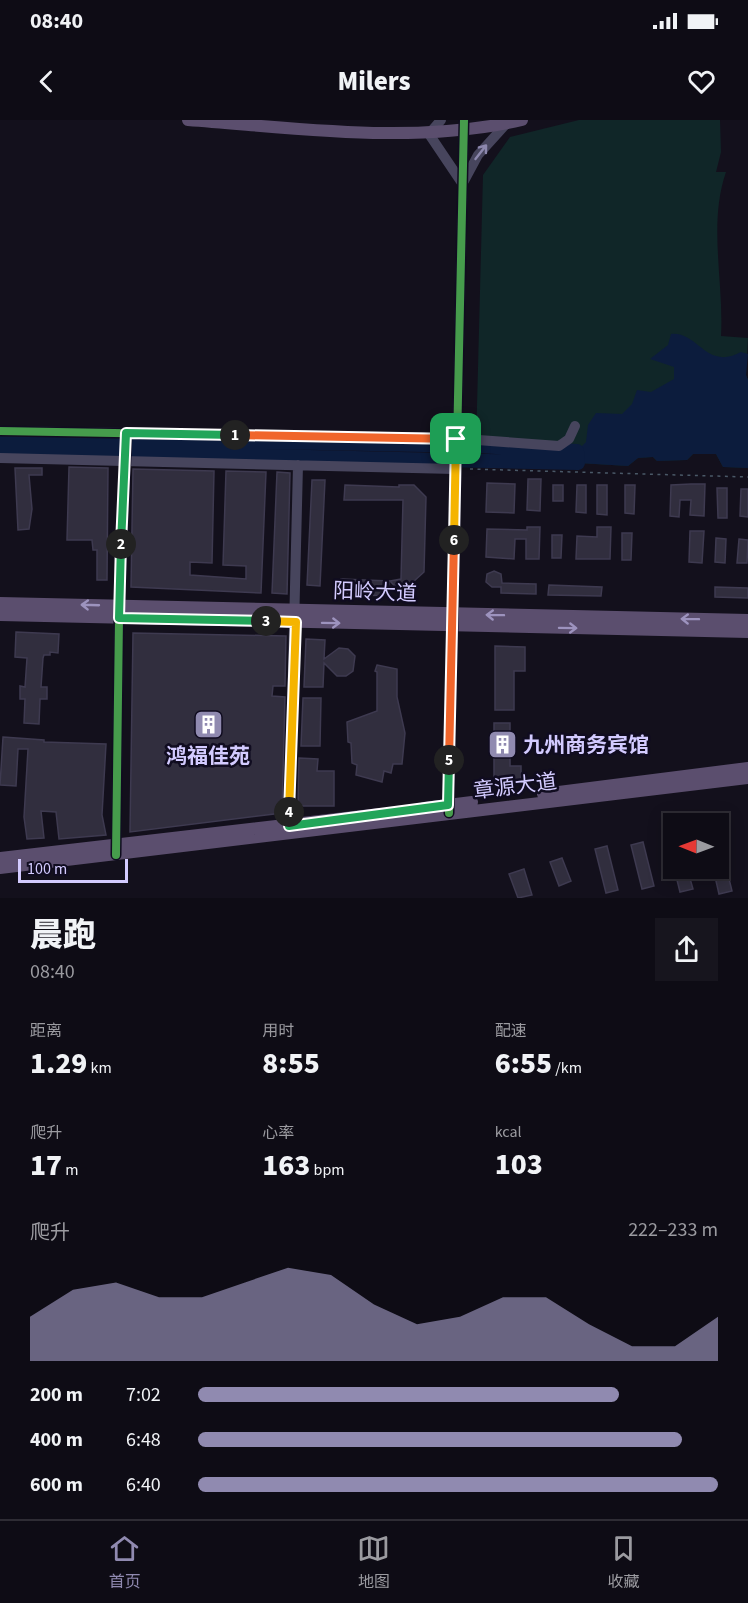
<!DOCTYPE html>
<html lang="zh">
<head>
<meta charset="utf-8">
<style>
	:root { --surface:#0e0c15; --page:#17151e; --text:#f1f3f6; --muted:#9b9ba0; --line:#2e2c34; --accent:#908ab0 }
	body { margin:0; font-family:"Source Sans 3","Noto Sans SC",sans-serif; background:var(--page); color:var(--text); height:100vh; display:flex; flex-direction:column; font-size:22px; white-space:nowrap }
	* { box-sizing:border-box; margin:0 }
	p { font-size:20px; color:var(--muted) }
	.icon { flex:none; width:33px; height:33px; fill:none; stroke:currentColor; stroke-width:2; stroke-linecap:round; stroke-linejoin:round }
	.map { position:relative; height:778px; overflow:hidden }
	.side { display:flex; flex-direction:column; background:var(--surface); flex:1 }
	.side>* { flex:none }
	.needle { width:39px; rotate:271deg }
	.tools { position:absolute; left:663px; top:693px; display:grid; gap:12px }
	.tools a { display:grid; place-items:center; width:66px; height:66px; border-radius:0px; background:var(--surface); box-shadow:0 3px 15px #0003,0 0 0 2px var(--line); font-size:30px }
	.scale { position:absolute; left:18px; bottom:15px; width:110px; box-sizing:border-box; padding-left:6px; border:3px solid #d3cbff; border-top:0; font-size:16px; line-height:21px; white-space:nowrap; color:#d3cbff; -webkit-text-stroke:4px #100c20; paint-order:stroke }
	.pin { position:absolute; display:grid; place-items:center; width:51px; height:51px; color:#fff; margin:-26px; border-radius:12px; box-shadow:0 3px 9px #0006 }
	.km { position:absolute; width:30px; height:30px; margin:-15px; border-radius:50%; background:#222; color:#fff; font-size:16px; line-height:30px; text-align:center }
	.round { display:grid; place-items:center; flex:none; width:63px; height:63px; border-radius:0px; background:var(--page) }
	.headline { display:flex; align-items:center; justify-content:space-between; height:102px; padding:0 30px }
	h1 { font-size:33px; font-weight:800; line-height:45px }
	.stats { display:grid; grid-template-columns:repeat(3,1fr); gap:9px; height:102px; padding:6px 30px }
	.stats div { display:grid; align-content:center }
	.stats b { font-size:30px; font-weight:800 }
	.stats small { font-size:16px; font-weight:400 }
	.stats p { font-size:16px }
	.chart { height:168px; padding:12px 30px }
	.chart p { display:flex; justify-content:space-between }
	.chart svg { width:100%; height:108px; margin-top:6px; fill:var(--accent); opacity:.7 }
	ul { padding:0 30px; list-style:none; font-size:20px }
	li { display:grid; grid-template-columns:96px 72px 1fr; align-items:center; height:45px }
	li i { height:15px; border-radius:8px; background:var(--accent) }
	.status { display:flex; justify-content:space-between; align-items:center; height:42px; padding:0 30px; background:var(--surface); direction:ltr }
	.status svg { height:16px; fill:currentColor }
	header { display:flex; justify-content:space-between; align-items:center; height:78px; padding:0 30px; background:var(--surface); font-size:27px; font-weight:800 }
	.tab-bar { display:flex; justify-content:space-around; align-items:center; height:84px; border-top:2px solid var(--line); background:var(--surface); font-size:16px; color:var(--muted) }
	.tab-bar a { display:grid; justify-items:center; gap:3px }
	.tab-bar .on { color:var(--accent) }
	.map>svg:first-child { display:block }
</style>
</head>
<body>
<div class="status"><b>08:40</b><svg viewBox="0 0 49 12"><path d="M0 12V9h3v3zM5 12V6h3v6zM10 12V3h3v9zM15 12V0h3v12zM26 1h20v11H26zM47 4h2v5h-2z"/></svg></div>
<header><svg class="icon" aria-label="back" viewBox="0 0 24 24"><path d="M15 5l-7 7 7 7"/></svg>Milers<svg class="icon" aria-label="heart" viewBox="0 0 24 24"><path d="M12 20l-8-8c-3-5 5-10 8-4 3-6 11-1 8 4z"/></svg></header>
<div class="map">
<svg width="748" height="778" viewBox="0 0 748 778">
	<rect width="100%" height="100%" fill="#13101c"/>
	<path fill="#102628" d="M579,0H720L721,32L716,52H726C708,104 724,162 721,216L748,218L746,255L748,260V348L723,347L716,334H693L687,340L657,341L653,337L638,338L628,346L578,343L576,331L476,325L483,55L510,17Z"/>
	<path fill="#0c1c3d" d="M671,214C698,211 706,251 741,232L748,234L746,255L748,260V348L723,347L716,334H693L687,340L657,341L653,337L638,338L628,346L578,343L577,331L586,322L588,305L596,293L622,294L632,284L637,270L651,272L674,259V247L650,239L668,225Z"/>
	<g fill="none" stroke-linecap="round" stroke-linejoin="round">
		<path stroke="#0c1c3d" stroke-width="14" d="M0,317L477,326L577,331L578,343L0,330"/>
	</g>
	<path fill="#312e3e" stroke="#3e3a50" stroke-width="1.5" d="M69,347L108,348L107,460H97V430H93L92,420H67Z
		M15,348H42V355H29L32,389L29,409L18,410Z
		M133,349L214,351L212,443L190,442V455L246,459V446L223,445L226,351L266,352L261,473L131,467Z
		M277,352L290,353L287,474L272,473Z
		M528,359H541L540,391L527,390Z
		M312,360H325L320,466L307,465Z
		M487,363L515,364L514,393L486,392Z
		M691,364H705L704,396L690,395L691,380H680L679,397L670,396L671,365Z
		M345,365L399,367V365H414L426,377L424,452L401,473L390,461L401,459L403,380H344Z
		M553,365H563V381H553Z
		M577,365H586V393L576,392Z
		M597,365H607V395L597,394Z
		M625,365H635L634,394L625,393Z
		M717,368H727V398H718Z
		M741,369H748V397L740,396Z
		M527,407H540L539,439H526V419H515L514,439L486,437L487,409L527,410Z
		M597,407H611L610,439H576L577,416L597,417Z
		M690,411H704L702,443L689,442Z
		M622,413H632L631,440H622Z
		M552,415H562L561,438H552Z
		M716,418L726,419L725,443L715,442Z
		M739,419L748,420L747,443H737Z
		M494,451L501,454L502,463L536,464V474L501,473V467H492L486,462L487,454Z
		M341,459L389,461L388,476L341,474Z
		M549,465L602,467L601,476L548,475Z
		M715,467L748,468V478L715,477Z
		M16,512L59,514L58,533L50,532V535H44L43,538L41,567H47V579H40L39,604L24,603L25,579H20V566L25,567L27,538L15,537Z
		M133,513L286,516L285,566H273L272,576L285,577L282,693L130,712Z
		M306,519L325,520L324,539L339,528L348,529L355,536L353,551L346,556H337L324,543L323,567H304Z
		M495,526L525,527V551H514V590H495Z
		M377,545L397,549V577L405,613L402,644H393L391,653L384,651L382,662L356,655L357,645L352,643L351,623L348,622L347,602L377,591V552L375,551Z
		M303,578H321L320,626H301Z
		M494,603H510V646H521V661H494Z
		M3,617L44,620V622L106,624L102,695L106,715L59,719L56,692L41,691L44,718L27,719L24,697L28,629H18L16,666L0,665Z
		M299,638L318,639L317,651H334V686H298Z
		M643,722L654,766L642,769L631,725Z
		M607,726L618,770L606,773L595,729Z
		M718,726H721L732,771L719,774L713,748H718Z
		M562,738L571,761L559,766L550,742Z
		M674,748H687L693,769L680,772Z
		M524,749L532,775L518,778L509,754Z"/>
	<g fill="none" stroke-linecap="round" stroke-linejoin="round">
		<path stroke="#4a5867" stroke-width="1.5" stroke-dasharray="3 4.5" stroke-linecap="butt" d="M470,349L748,357"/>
		<path stroke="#47455d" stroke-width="10" d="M441,0L429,14L462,63
			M464,61L478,35L506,4L501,1
			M0,311L451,318L559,326L569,319L575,306
			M0,338L455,349
			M449,692L464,0
			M289,711L298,345
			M116,731L119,498L127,313"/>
		<path stroke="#5b4e6e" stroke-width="12" d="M188,0C299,8 412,25 522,0
			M0,483L748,500
			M0,495L748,512
			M543,674L748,648
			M424,688L472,682
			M0,738L380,694
			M0,748L748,658"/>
		<defs>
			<path id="cycleway" d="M0,311L456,319
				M449,693L464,0
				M116,735L119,498L127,313"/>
		</defs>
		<use href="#cycleway" stroke="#100c20" stroke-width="11"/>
		<use href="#cycleway" stroke="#469c4c" stroke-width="8"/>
	</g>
	<defs><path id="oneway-shaft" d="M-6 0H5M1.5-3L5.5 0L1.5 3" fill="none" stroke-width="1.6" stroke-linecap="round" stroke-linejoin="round" transform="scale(1.5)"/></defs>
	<use stroke="#8d88ae" href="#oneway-shaft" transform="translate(481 32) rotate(-52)"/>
	<g stroke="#9d93be">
		<use href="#oneway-shaft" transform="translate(90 485) rotate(-178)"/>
		<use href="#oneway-shaft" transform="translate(495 495) rotate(-179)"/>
		<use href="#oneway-shaft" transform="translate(690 499) rotate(-179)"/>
		<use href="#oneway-shaft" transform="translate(331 503) rotate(1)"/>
		<use href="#oneway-shaft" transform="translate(568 508) rotate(1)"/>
	</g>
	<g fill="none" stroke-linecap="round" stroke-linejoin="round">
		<defs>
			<path id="split-1" d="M235,315L456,319"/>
			<path id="split-2" d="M121,424L126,313L235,315"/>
			<path id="split-3" d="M121,424L119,498L266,501"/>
			<path id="split-4" d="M266,501L296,502L289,692"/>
			<path id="split-5" d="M289,692V706L448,685L449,640"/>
			<path id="split-6" d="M449,640L454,420"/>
			<path id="split-7" d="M454,420L456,319"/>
		</defs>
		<use href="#split-1" stroke="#fff" stroke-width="12"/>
		<use href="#split-2" stroke="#fff" stroke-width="12"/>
		<use href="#split-3" stroke="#fff" stroke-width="12"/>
		<use href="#split-4" stroke="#fff" stroke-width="12"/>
		<use href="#split-5" stroke="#fff" stroke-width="12"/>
		<use href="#split-6" stroke="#fff" stroke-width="12"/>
		<use href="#split-7" stroke="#fff" stroke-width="12"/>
		<use href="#split-1" stroke="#f0652b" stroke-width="8"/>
		<use href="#split-2" stroke="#22a559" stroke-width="8"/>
		<use href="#split-3" stroke="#22a559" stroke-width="8"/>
		<use href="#split-4" stroke="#f5b400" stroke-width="8"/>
		<use href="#split-5" stroke="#22a559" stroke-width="8"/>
		<use href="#split-6" stroke="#f0652b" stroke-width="8"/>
		<use href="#split-7" stroke="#f5b400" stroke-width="8"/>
	</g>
	<defs>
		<symbol id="building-square" viewBox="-11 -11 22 22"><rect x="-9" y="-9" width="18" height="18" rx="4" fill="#908ab0" stroke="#100c20"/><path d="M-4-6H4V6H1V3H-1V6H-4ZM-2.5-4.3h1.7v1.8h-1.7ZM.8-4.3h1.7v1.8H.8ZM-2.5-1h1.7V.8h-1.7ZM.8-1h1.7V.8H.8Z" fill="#fff"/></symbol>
	</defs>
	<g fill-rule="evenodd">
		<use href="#building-square" x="192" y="588" width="33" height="33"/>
		<use href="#building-square" x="486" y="608" width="33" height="33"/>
	</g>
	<g text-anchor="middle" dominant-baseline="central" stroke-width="5" stroke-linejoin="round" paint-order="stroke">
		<g font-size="21" fill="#d3cbff" stroke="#100c20">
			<text transform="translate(375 472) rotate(2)">阳岭大道</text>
			<text transform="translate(515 666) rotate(-7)">章源大道</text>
		</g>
		<g font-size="21" font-weight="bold" fill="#d3cbff" stroke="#100c20" text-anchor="start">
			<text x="523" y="625">九州商务宾馆</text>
			<text x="208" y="636" text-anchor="middle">鸿福佳苑</text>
		</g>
	</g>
</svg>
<div class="tools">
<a><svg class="needle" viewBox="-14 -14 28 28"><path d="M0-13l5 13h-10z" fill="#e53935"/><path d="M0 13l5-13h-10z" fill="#9b9ba0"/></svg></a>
</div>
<div class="scale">100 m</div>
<div class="pin" style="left:456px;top:319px;background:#1e9e55"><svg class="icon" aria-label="arrive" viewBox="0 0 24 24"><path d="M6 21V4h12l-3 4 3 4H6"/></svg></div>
<b class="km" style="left:235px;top:315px">1</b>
<b class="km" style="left:121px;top:424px">2</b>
<b class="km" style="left:266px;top:501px">3</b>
<b class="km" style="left:289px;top:692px">4</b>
<b class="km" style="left:449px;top:640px">5</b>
<b class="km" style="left:454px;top:420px">6</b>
</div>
<section class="side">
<div class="headline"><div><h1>晨跑</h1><p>08:40</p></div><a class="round"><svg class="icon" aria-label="share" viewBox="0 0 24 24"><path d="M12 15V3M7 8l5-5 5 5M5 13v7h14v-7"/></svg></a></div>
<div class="stats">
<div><p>距离</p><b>1.29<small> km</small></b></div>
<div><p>用时</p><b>8:55</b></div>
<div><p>配速</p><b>6:55<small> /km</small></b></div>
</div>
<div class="stats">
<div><p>爬升</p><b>17<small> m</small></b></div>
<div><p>心率</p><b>163<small> bpm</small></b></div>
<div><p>kcal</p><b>103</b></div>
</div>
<div class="chart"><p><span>爬升</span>222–233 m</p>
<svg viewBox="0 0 160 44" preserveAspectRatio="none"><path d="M0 44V26L10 15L20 12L30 18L40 18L50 12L60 6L70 9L80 21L90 29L100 26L110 18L120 18L130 29L140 38L150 38L160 26V44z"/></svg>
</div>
<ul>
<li><b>200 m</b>7:02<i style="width:81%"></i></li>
<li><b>400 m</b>6:48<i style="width:93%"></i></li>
<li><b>600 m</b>6:40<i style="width:100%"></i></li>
</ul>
</section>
<nav class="tab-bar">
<a class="on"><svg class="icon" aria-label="home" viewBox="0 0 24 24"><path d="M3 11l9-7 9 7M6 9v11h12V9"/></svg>首页</a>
<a><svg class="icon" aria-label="map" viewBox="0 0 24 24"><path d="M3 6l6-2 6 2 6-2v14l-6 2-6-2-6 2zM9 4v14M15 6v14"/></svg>地图</a>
<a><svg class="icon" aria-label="saved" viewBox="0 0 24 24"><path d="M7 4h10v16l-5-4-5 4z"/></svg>收藏</a>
</nav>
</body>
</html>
